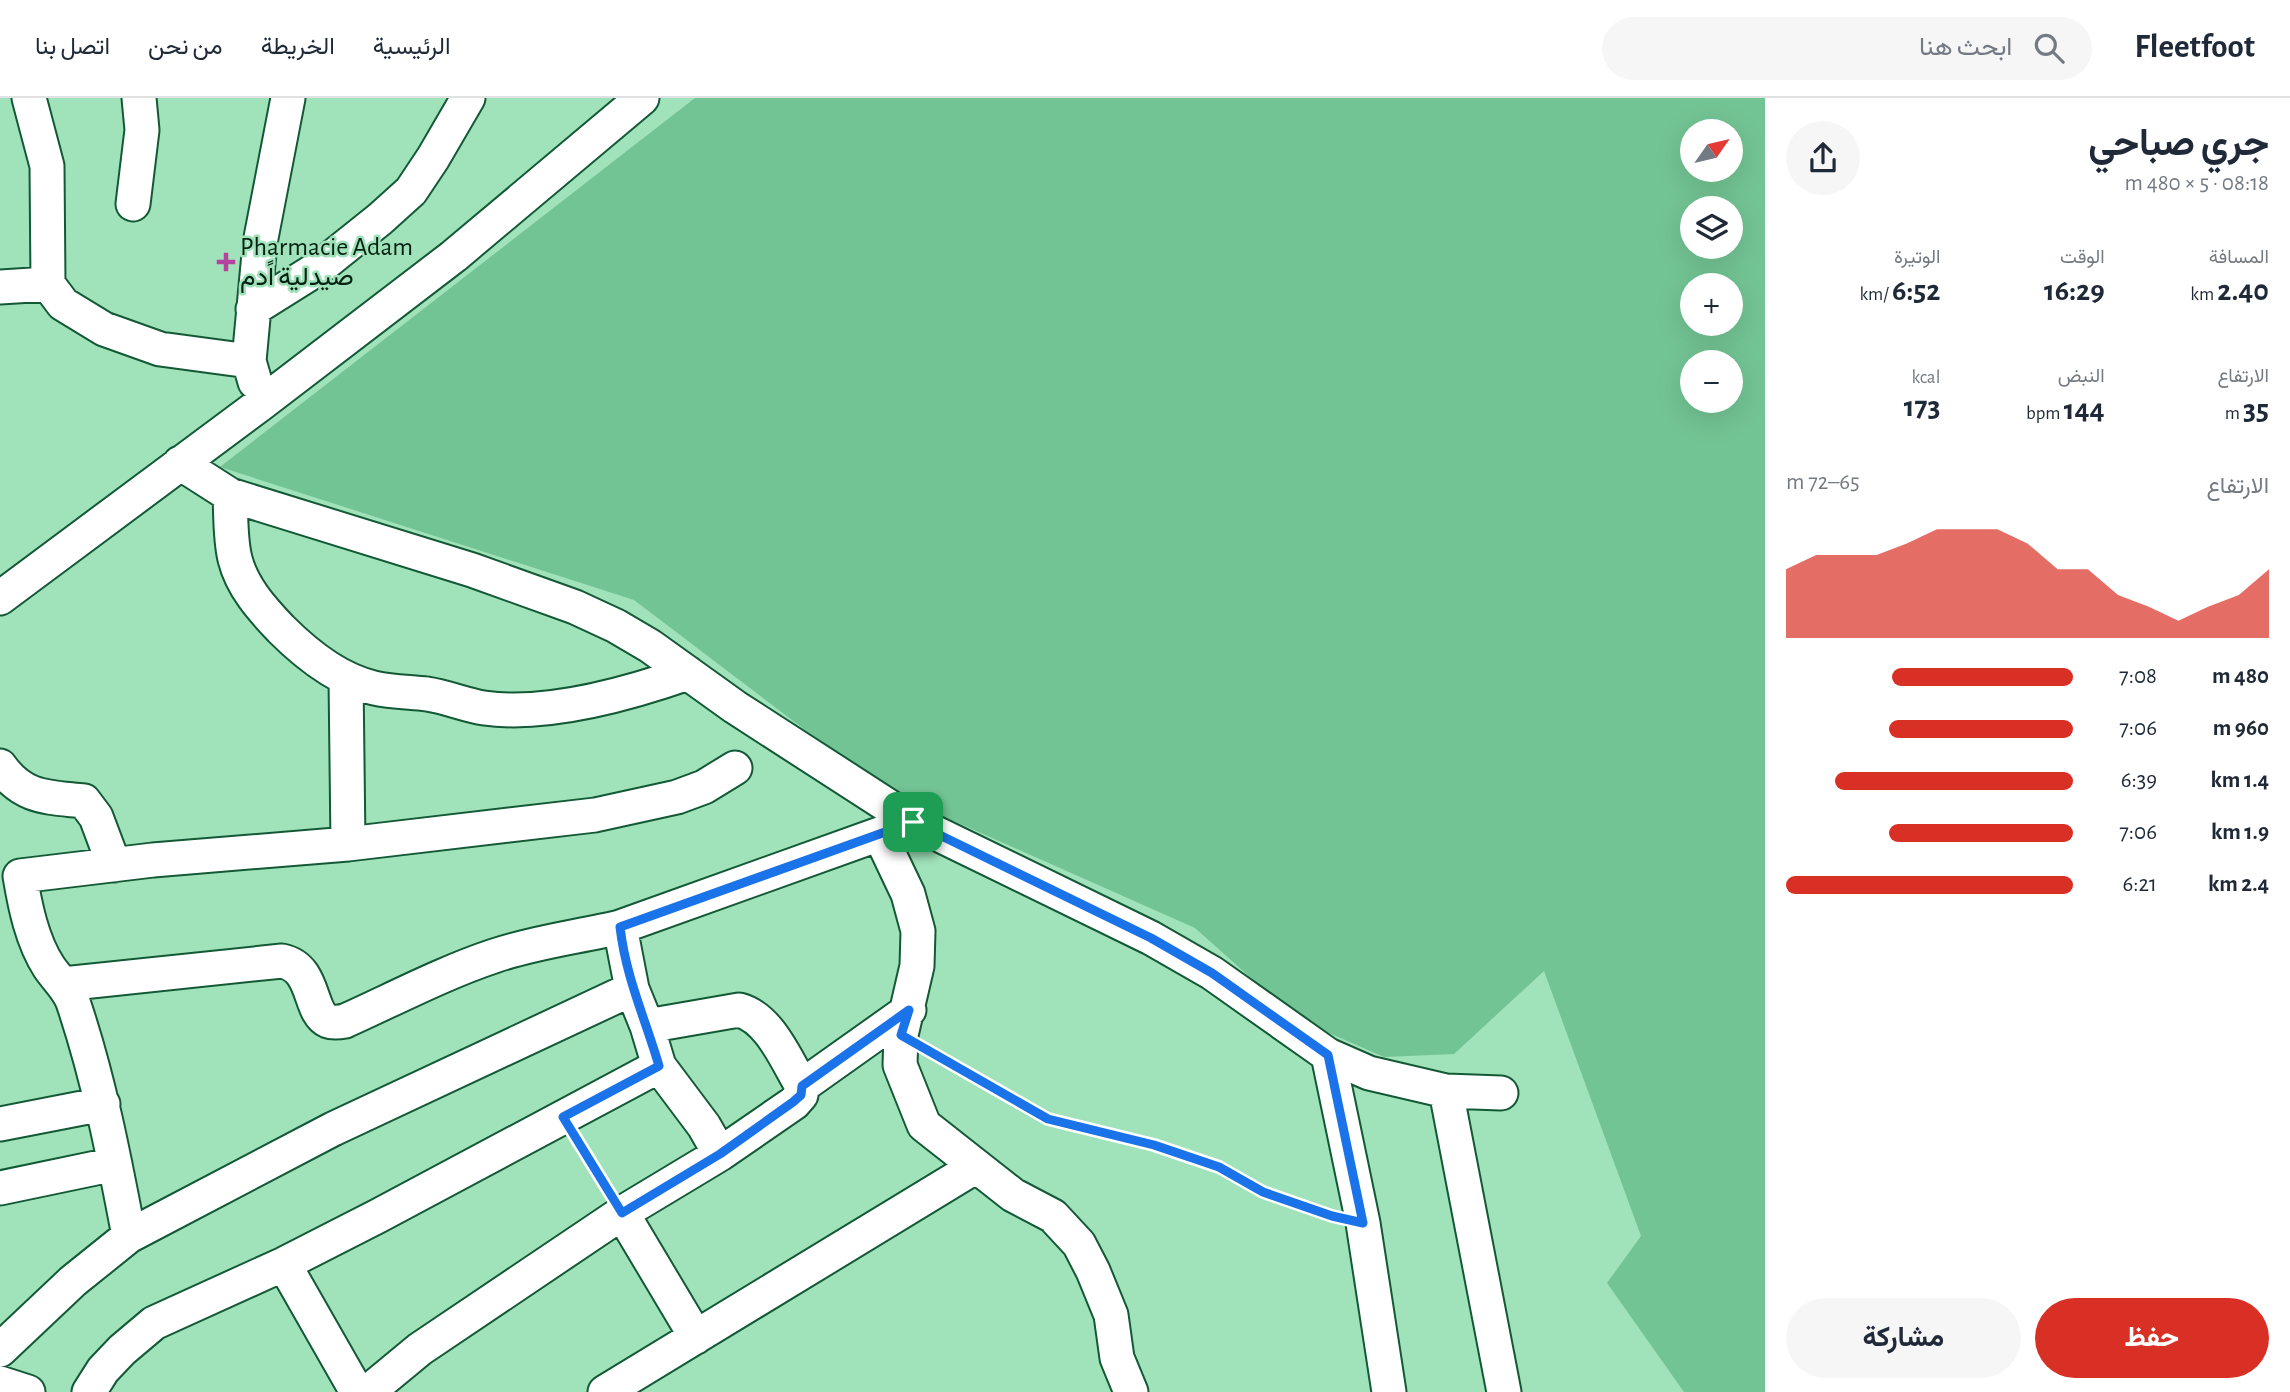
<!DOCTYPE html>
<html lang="ar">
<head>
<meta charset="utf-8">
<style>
	:root { --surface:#fff; --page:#f6f6f7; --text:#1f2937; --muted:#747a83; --line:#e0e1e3; --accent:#d93025 }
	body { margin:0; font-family:"Alegreya Sans",Vazirmatn,sans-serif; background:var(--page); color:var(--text); direction:rtl; height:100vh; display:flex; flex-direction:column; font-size:26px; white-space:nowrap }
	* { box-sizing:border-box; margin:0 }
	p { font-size:23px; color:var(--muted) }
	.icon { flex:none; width:38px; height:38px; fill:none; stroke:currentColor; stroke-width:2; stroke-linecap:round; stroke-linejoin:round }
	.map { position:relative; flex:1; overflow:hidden; direction:ltr }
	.drawer { display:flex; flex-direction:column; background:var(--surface); width:525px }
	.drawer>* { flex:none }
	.needle { width:46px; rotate:56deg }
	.controls { position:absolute; left:1680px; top:21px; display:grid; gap:14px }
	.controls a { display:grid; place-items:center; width:63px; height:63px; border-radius:50%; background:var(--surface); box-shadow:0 7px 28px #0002; font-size:35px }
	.pin { position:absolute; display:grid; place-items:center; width:60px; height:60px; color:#fff; margin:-30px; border-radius:14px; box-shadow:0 4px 10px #0006 }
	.round { display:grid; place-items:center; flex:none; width:74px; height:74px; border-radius:37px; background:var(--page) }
	.summary { display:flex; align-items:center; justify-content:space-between; height:119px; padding:0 21px }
	h1 { font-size:38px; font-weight:700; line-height:52px }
	.stats { display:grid; grid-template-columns:repeat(3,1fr); gap:10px; height:119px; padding:7px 21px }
	.stats div { display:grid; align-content:center }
	.stats b { font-size:30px; font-weight:700 }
	.stats small { font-size:19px; font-weight:400 }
	.stats p { font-size:19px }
	.chart { height:196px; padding:14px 21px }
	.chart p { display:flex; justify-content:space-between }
	.chart svg { width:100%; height:126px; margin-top:7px; fill:var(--accent); opacity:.7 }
	.cta { display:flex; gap:14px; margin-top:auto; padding:14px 21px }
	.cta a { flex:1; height:80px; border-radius:42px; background:var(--accent); color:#fff; font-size:28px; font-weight:700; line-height:80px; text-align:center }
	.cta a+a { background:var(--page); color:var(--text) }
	ul { padding:0 21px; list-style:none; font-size:23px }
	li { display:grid; grid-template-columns:112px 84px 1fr; align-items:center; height:52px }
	li i { height:18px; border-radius:9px; background:var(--accent) }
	header { display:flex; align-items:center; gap:42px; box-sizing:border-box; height:98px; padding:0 35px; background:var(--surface); border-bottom:2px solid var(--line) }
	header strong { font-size:33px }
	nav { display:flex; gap:38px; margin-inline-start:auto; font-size:24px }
	.search { width:490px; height:63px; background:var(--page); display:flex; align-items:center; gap:18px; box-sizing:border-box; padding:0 24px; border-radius:38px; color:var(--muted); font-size:26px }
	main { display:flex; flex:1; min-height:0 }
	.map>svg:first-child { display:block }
</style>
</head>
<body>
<header>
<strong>Fleetfoot</strong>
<div class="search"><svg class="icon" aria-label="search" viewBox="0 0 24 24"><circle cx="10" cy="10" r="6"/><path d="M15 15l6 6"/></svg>ابحث هنا</div>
<nav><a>الرئيسية</a><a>الخريطة</a><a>من نحن</a><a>اتصل بنا</a></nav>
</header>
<main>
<section class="drawer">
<div class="summary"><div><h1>جري صباحي</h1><p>08:18 · 5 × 480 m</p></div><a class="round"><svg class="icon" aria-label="share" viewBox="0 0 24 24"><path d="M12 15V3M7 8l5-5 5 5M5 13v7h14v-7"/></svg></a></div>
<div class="stats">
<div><p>المسافة</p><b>2.40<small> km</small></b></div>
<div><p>الوقت</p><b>16:29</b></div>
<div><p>الوتيرة</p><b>6:52<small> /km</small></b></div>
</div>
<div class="stats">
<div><p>الارتفاع</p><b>35<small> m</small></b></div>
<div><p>النبض</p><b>144<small> bpm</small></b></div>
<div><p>kcal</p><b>173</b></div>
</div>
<div class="chart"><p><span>الارتفاع</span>65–72 m</p>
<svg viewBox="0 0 160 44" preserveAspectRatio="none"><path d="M0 44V20L10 15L20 15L30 15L40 11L50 6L60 6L70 6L80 11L90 20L100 20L110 29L120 33L130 38L140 33L150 29L160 20V44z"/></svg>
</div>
<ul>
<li><b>480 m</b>7:08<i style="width:63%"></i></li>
<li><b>960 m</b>7:06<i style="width:64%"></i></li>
<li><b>1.4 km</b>6:39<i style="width:83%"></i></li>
<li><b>1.9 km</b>7:06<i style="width:64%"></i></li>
<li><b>2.4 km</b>6:21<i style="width:100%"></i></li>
</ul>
<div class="cta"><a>حفظ</a><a>مشاركة</a></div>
</section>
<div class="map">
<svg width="1765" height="1294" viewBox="0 0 1765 1294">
	<rect width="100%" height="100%" fill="#a0e2b9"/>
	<path fill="#73c494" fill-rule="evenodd" d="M695,0H1765V1294H1684L1607,1185L1641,1138L1544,873L1454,956L1384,959L1297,921L1195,830L884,692L634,502L220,369ZM1692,33H1731V72H1692ZM1692,110H1731V149H1692ZM1692,187H1731V226H1692ZM1692,264H1731V303H1692Z"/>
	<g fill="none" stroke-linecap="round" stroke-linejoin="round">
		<defs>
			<path id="minor" d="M29,0L47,68L48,186L63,206L104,231L160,251L249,263
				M133,106L142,32L139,0
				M0,189L48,186
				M253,211L320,169L380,121L411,93L433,60L468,0
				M255,284L249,263L260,145L288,0
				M180,365L230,397L472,472L575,509L616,528L650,548L735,609L913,724L1151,840L1212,875L1328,957L1369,975L1446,993L1501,995
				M230,397C231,417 230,441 235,461C242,489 262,511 281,531C307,557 338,582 374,590C392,594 410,594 427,596C447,599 465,607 484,610C548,619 628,596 688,575
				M0,500L262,305L454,158L642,0
				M346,580L348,746
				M0,668C23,701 48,699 84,703L96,719L114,767
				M880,737L908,796L918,833L917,868L901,937L900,967L924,1027L1013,1097L1053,1118L1079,1146L1093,1173L1111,1217L1117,1260L1131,1294
				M63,886L282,863C316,870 308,914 328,923C333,925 340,924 345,923C394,901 443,875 494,858C535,844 578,839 620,829
				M647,928L739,912C770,920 786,962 802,988L801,997L794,1005L720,1056
				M1328,957L1363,1125L1389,1294
				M802,988L909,912
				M1446,993L1504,1294
				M0,1026L103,1006
				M0,1090L115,1066
				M622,1115L696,1239
				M129,1138L333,1031L632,891
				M284,1166L357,1294
				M0,1252L73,1183L129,1138C114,1059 99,981 73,904C68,890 57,881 49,869C32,843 25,808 20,778L153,762L348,746L595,717L677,699L704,689L735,670
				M0,1285L28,1294
				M89,1294L103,1272L122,1252L154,1225L284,1166L378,1118L659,968
				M368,1294L420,1251L622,1115L720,1056L704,1028L659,968L647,928L632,891L620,829L913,724
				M605,1294L975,1069"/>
		</defs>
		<use href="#minor" stroke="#135936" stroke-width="37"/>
		<path stroke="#558468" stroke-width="4.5" stroke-dasharray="5 5" stroke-linecap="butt" d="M933,955L1048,1021L1154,1047L1219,1069L1263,1094L1330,1117
			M580,1047L606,1090"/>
		<use href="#minor" stroke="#fff" stroke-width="33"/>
	</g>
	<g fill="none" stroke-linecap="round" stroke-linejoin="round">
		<defs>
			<path id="route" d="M913,724L1151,840L1212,875L1328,957L1363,1125L1332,1118L1263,1094L1219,1069L1154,1047L1048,1021L901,937L909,912L802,988L801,997L793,1004L720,1056L622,1115L563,1019L659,968C645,920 626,880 620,829Z"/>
		</defs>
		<use href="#route" stroke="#fff" stroke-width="14"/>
		<use href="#route" stroke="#1a73e8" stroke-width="9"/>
	</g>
	<path fill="#b6449f" stroke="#a0e2b9" stroke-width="2.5" d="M222.5 153.5h7v7h7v7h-7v7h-7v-7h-7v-7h7z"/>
	<g text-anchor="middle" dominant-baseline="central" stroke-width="5" stroke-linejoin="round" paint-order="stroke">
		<g font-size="26" fill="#072213" stroke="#a0e2b9" text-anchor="start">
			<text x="240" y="149">Pharmacie Adam<tspan x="240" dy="30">صيدلية اًدم</tspan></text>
		</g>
	</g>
</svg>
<div class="controls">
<a><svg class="needle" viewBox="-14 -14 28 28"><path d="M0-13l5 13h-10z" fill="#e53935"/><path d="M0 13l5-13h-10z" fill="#747a83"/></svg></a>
<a><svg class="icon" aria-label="layers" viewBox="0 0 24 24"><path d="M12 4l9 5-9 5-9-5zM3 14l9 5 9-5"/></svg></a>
<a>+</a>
<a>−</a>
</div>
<div class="pin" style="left:913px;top:724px;background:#1e9e55"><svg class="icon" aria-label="arrive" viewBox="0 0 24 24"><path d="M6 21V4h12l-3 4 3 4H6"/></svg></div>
</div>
</main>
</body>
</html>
